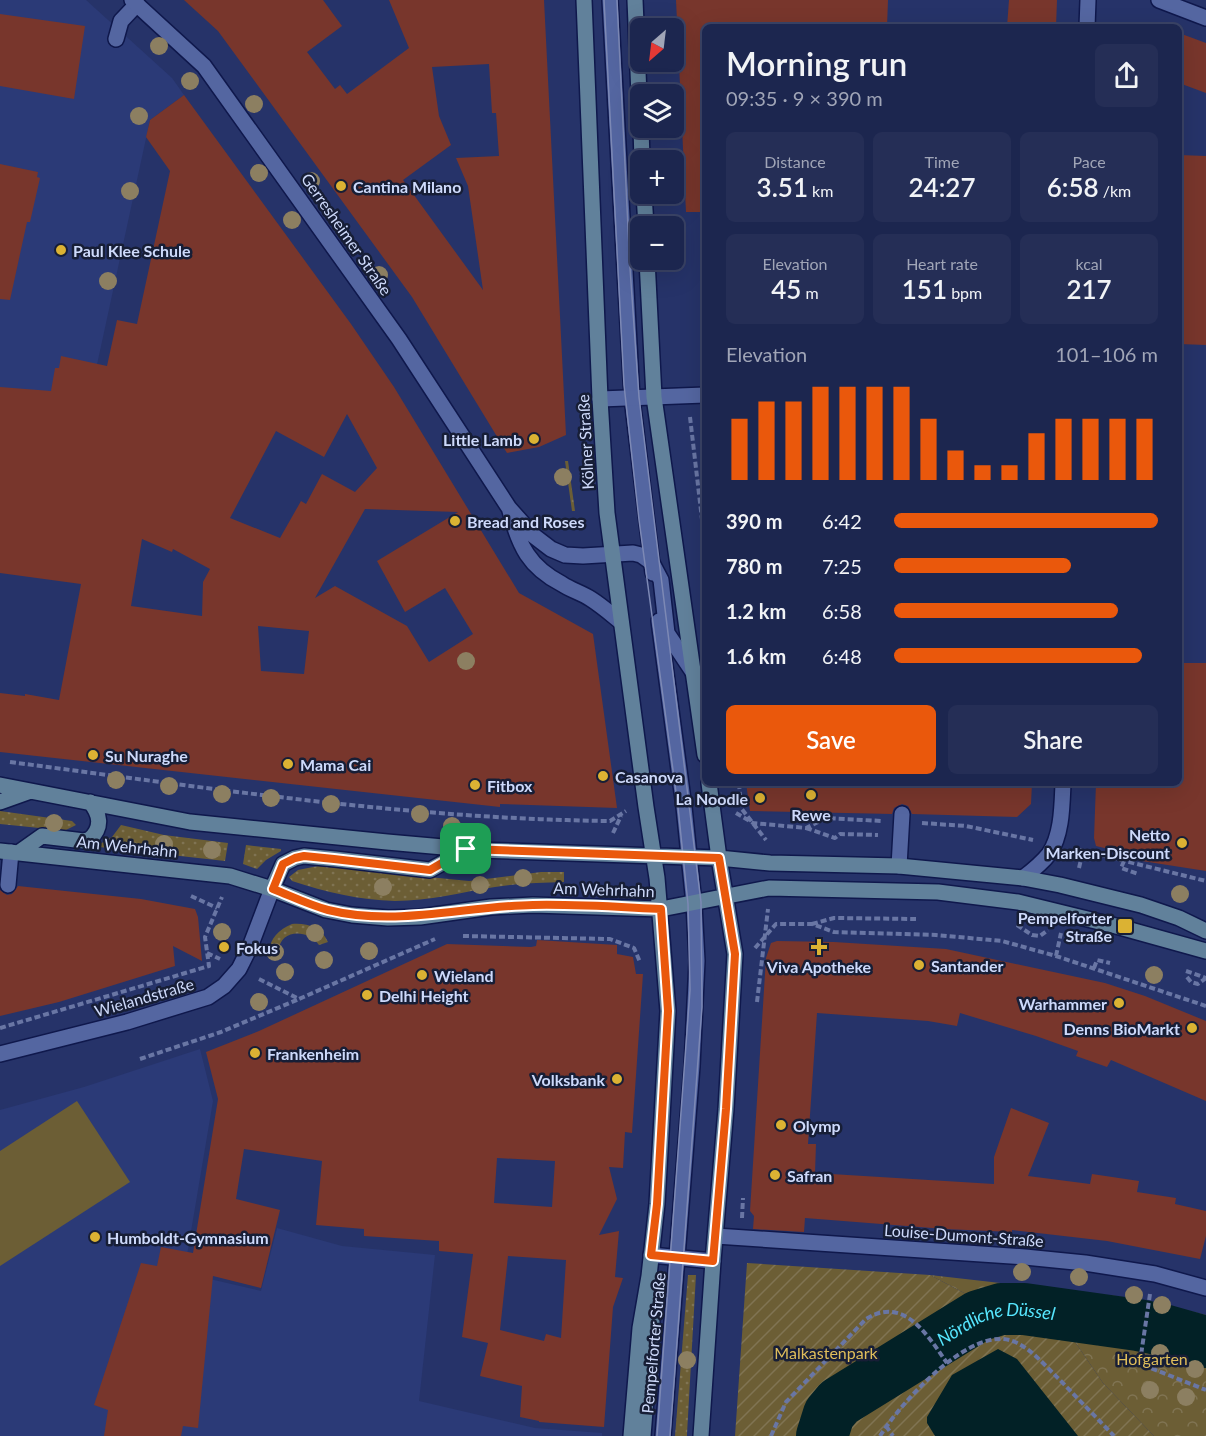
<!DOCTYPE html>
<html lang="en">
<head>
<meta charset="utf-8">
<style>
	:root { --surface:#1c264f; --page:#252e56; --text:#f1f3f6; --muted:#a0a5b7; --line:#3a4366; --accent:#ea580c }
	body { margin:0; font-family:Lato,sans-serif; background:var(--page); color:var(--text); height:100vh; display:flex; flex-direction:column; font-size:22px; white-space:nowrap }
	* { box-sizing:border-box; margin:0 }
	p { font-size:20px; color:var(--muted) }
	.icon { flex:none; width:33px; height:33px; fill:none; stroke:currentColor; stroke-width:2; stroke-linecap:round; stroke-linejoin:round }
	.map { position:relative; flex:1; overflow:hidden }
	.drawer { position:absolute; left:702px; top:24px; width:480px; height:762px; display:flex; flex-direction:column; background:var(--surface); border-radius:9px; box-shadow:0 6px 24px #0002,0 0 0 2px var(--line) }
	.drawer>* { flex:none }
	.needle { width:39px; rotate:208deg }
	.controls { position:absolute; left:630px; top:18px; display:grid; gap:12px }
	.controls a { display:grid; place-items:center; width:54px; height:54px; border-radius:9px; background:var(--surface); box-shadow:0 6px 24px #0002,0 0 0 2px var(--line); font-size:30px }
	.pin { position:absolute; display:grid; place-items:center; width:51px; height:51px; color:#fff; margin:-26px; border-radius:12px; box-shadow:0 3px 9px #0006 }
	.round { display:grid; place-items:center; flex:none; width:63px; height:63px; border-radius:9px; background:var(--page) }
	.head { display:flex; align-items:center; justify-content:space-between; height:102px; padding:0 24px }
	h1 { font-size:33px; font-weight:600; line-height:45px }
	.metrics { display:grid; grid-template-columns:repeat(3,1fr); gap:9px; height:102px; padding:6px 24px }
	.metrics div { display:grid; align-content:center; border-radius:9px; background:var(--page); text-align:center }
	.metrics b { font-size:26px; font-weight:600 }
	.metrics small { font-size:16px; font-weight:400 }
	.metrics p { font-size:16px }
	.chart { height:168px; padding:12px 24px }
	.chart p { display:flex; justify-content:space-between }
	.chart svg { width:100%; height:108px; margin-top:6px; stroke:var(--accent); stroke-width:6 }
	.cta { display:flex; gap:12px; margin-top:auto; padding:12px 24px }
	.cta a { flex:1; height:69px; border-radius:9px; background:var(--accent); color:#fff; font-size:24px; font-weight:600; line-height:69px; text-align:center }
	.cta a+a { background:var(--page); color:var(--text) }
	ul { padding:0 24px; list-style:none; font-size:20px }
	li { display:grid; grid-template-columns:96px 72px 1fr; align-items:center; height:45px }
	li i { height:15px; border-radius:8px; background:var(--accent) }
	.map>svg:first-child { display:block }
</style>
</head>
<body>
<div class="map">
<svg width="1206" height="1436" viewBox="0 0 1206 1436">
	<defs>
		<pattern id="grass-dots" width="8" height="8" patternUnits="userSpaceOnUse" patternTransform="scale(1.5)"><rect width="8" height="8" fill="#6c5e35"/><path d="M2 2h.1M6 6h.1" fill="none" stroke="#807453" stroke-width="1.8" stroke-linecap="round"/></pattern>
		<pattern id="park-crowns" width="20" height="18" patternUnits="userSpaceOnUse" patternTransform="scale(1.5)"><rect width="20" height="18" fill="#6c5e35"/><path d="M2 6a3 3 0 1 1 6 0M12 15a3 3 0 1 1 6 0" fill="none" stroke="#807453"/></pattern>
		<pattern id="garden-furrows" width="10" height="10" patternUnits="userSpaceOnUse" patternTransform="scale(1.5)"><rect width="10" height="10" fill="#6c5e35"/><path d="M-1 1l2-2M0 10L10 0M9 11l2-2" fill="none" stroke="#807453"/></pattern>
	</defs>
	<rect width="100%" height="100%" fill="#263369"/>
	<path fill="#2b3a77" d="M0,0H86L172,78L184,95L150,120L85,420L0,408Z
		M200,1049L213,1101L184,1273L261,1291L277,1228L342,1246L435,1255L419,1401L535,1428L602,1433V1436H0V1110L84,1087Z"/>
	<path fill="url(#grass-dots)" d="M565,461H568L575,511H572Z
		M0,811L72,821L76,825L66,830H59L0,824Z
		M121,825L164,835L228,843L225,861L99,847L100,844L112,837Z
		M246,845L281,849V851L266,860L257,869L243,864Z
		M318,866L469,881L541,872H564V882C541,883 518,883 495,887C462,892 429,901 395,901C359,900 326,892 292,881L289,877L298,870Z
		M292,924C308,923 321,927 328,942L319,945C305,925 273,932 280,957L271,960C266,942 276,931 292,924Z
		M688,1275H696L687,1434V1436H675Z"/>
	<path fill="url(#park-crowns)" d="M930,1275L1116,1296L1157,1303L1206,1315V1436H1154L1103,1383L1069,1333L1004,1314Z"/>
	<path fill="url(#garden-furrows)" d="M747,1263L930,1275L1004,1314L1069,1333L1103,1383L1154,1436H735Z"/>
	<path fill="#6c5e35" d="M77,1101L130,1182L0,1266V1151Z"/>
	<path fill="#022126" d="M994,1300L1066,1303L1139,1315L1206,1331V1355L1136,1337L1089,1330L1046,1327L1004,1314L983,1304Z
		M998,1349L1017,1359L1078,1436H935L927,1423V1417L952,1375Z"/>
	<path fill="#263369" d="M1139,1312L1155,1315L1151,1344L1136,1340Z"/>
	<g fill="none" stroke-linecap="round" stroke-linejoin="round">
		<path stroke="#022126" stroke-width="52" id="s1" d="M822,1436L829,1414L839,1402L978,1316L1001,1309H1024L1138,1325L1167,1331L1206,1342"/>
	</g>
	<path fill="#78362c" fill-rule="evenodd" d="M184,0H323L342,26L307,52L335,89L340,85L347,94L409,48L389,0H544L566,435L539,447L507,453L412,297L218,31ZM489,64L492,113H496L499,156L456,158L468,186L483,290L403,180L451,145L439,116L432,67Z
		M676,0H888L887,27H705V212H686Z
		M1009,0H1057L1056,27H1007Z
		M0,14L85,26L74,99L0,86Z
		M1179,33L1206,43V93L1179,83Z
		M184,95L351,324L394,387L519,593L593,634L617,808L500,804V807L0,752V693L25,696V694L59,700L81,584L0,573V387L51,391L55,368H59L61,356L107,366L117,320L137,324L170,171L146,137L150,120ZM347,414L377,468L355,492L322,474L306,504L301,501L280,538L230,518L276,431L324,457ZM365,509L458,512L377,561L405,612L445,588L473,634L429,662L407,626L335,586L315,598ZM142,539L172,552L173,549L210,569L203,582L202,616L131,606ZM258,626L309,631L304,674L261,671Z
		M1179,155L1206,156V345L1179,344Z
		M0,164L38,172L37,177L40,178L30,222H27L10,300L0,299Z
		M1179,663H1206V871L1142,861V857L1096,846L1094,838L1096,783H1179Z
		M746,783H1032L1031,804L1017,817L912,814L908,806L902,804L894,808L892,814L750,811Z
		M18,886L141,899L195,909L198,917L202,961L173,946L175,966L59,1002L0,1016V890L7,895L12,894Z
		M537,940L617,945V954L633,957L636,974H643L632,1133L625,1132L623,1168L609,1167L617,1199L599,1235L619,1231L615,1277L623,1278L613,1307L604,1427L539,1422V1421L520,1417L522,1386L480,1376L488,1343L462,1337L473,1254L439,1251V1241L364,1236V1229L316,1225L322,1161L244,1149L236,1199L280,1210L261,1288L213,1276L198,1428L183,1426L181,1436H104L108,1410L94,1405L141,1263L157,1266L161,1247L193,1253L218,1099L206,1052L259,1031L447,944L531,947L536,946ZM497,1158L555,1161L552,1207L494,1203ZM508,1256L566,1260L561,1338L546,1334L544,1341L500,1330Z
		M777,941L834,942L946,949L1105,983L1145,996L1206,1021V1101L1111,1060L1107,1067L1076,1056L1078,1051L1036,1036L960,1013L957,1026L928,1021L817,1013L808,1144H816L815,1173L994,1184V1157L1011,1108L1049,1123L1028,1176L1090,1184L1092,1174L1139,1181L1137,1192L1176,1198L1175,1204L1206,1211V1236L1200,1259L1107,1241L1012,1230V1232L945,1229L805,1218L804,1232L753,1229L754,1216L750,1211L766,958L771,943Z"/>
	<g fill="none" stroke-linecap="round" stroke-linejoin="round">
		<defs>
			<path id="lane" d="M610,0L632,398L653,573
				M116,39L121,21L137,4
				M659,621L684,807L694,904L697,961L692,1066L663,1436
				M899,866L902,814
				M8,885L11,852
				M651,1255L713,1261"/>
			<path id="street" d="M132,0L204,66L399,339L509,508L534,536L551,549L565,555L583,556L633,553L641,555L652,563L661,580L667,633L693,672
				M1159,0L1206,18
				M1087,27L1088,0
				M600,399L705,395
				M510,511C519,546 529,567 562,584C571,590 582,593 591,599C602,606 611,614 621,622
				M1023,878C1032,871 1042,863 1049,854C1062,835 1062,806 1063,783
				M0,1054L127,1022L208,997L224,986L239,969L250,947L272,889
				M716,1236L1025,1257L1085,1263L1155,1274L1206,1288"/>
			<path id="secondary" d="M584,0L600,399L607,513L646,807L657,878L668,1011L657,1204L649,1276L640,1328L631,1436
				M635,0L640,119
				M641,128L642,160
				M644,194L646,226
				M647,260L654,397L705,755
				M0,785L190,822L387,842L477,850L719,858L770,863L899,866L1023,878L1060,885L1141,905L1179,918L1206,931
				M0,802L28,792
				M0,851L230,876L272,889L326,910L352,915L388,918L420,917L491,907L533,905L661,909L769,888L938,892L1018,902L1116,926L1206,951
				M18,853L42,836L84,841L90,839C103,827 100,814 90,802
				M272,889L283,864L295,858L304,856L335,859L430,870L466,850
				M643,1436L652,1323L651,1303
				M701,1436L713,1261L726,1109L735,954L719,858L709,783"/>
		</defs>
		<use href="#lane" stroke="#0f184c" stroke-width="18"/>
		<use href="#street" stroke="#0f184c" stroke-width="18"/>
		<use href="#secondary" stroke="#0f184c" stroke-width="18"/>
		<path stroke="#6976a4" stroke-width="4" stroke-dasharray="6 3" stroke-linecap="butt" d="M690,417L705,545
			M558,525H586
			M10,762C209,788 409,819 610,821L626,811
			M739,783L741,808L766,840
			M736,813L753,823L806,828L826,818L882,821
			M922,823L966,826L1033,840
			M806,828L835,838L840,834L878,835
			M613,833L621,816
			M1076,849L1206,881
			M1124,861L1121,868L1138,874
			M1079,868L1083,851
			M191,896L217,908
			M812,924L834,918L916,919
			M1017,925L1032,935L1040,936L1048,930
			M463,936L610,939L634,948L640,962
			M755,948L776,924H812L834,932L936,935L1002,941L1056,956L1206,1006
			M207,953L220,959
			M1056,956L1061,933
			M1094,968L1097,960L1110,963
			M1186,971L1206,978
			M1187,977L1191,982L1198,984L1206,978
			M259,979L299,999L435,939
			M757,1002L768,909
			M0,1028L209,966L205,937L222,897
			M140,1059L221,1032L299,999
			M742,1218L743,1198
			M1150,1294L1141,1355L1143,1365L1206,1390
			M886,1426L893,1436
			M771,1436L786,1402L866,1319C904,1295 928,1336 947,1363
			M880,1436C900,1404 972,1322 1015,1342C1033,1350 1046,1367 1060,1380C1078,1399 1096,1417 1114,1436"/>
		<use href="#lane" stroke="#5466a1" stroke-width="15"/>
		<use href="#street" stroke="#5466a1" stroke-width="15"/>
		<use href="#secondary" stroke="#61819b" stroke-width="15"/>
		<path stroke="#7d89b5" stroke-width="1.5" d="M604,0L624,385L639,520L678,807L688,904L690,990L687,1031L657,1436
			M617,0L630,268L639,397L701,902L702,1007L670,1436"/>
	</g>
	<g fill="#8c7f61">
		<circle cx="159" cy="46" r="9"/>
		<circle cx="190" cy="81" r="9"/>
		<circle cx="254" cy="104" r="9"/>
		<circle cx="139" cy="116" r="9"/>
		<circle cx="259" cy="173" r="9"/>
		<circle cx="311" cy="181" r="9"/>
		<circle cx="130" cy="191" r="9"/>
		<circle cx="292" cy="220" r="9"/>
		<circle cx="379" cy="275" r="9"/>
		<circle cx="108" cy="281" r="9"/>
		<circle cx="563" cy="477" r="9"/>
		<circle cx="466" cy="661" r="9"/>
		<circle cx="116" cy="780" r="9"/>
		<circle cx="169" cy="786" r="9"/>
		<circle cx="222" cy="794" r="9"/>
		<circle cx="271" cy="798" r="9"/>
		<circle cx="331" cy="804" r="9"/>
		<circle cx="420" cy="814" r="9"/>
		<circle cx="54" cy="823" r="9"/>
		<circle cx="452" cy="826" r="9"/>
		<circle cx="164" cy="844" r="9"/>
		<circle cx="212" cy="850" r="9"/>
		<circle cx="523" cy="878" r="9"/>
		<circle cx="480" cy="885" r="9"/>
		<circle cx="383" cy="887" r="9"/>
		<circle cx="1180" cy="894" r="9"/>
		<circle cx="222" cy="932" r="9"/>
		<circle cx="315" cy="933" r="9"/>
		<circle cx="369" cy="951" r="9"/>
		<circle cx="275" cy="952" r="9"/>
		<circle cx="324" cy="960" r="9"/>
		<circle cx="285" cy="972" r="9"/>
		<circle cx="1154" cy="975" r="9"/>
		<circle cx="259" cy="1002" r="9"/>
		<circle cx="1022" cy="1272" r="9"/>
		<circle cx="1079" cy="1277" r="9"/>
		<circle cx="1134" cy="1295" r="9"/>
		<circle cx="1162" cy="1305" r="9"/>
		<circle cx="1160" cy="1353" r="9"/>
		<circle cx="687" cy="1360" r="9"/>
		<circle cx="1195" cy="1369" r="9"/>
		<circle cx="1150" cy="1390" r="9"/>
		<circle cx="1186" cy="1397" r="9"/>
	</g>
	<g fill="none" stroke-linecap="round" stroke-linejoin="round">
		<defs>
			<path id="route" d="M466,849L719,858L735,954L726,1109L713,1261L651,1255L657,1204L668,1011L661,909C618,907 575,904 533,905C464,906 397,927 328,910C309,905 291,896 273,889L283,864L295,858L304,856L334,859L430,870Z"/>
		</defs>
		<use href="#route" stroke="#fff" stroke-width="12"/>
		<use href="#route" stroke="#ea580c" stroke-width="8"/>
	</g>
	<g fill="#dbb233" stroke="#171e36" stroke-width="2">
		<circle cx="341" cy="186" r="6"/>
		<circle cx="61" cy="250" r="6"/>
		<circle cx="534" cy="439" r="6"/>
		<circle cx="455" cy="521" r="6"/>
		<circle cx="93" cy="755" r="6"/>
		<circle cx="288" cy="764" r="6"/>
		<circle cx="603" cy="776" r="6"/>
		<circle cx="475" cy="785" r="6"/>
		<circle cx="811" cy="795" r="6"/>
		<circle cx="760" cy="798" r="6"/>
		<circle cx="1182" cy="843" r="6"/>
		<rect x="1117" y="918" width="16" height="16" rx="3"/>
		<circle cx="224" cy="947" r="6"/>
		<path d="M816 938h6v6h6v6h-6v6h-6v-6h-6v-6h6z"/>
		<circle cx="919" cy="965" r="6"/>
		<circle cx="422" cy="975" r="6"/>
		<circle cx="367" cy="995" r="6"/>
		<circle cx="1119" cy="1003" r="6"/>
		<circle cx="1192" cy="1028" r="6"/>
		<circle cx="255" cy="1053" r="6"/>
		<circle cx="617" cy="1079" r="6"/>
		<circle cx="781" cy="1125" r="6"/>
		<circle cx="775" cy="1175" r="6"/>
		<circle cx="95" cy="1237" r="6"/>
	</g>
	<g text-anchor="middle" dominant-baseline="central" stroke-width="5" stroke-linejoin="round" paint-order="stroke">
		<g font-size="16" font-weight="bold" fill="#cedafb" stroke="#171e36" text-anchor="start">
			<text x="353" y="186">Cantina Milano</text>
			<text x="73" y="250">Paul Klee Schule</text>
			<text x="522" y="439" text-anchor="end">Little Lamb</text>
			<text x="467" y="521">Bread and Roses</text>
			<text x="105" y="755">Su Nuraghe</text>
			<text x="300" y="764">Mama Cai</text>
			<text x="615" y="776">Casanova</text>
			<text x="487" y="785">Fitbox</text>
			<text x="748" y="798" text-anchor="end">La Noodle</text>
			<text x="811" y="814" text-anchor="middle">Rewe</text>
			<text x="1170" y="834" text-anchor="end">Netto<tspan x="1170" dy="18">Marken-Discount</tspan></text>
			<text x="1112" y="917" text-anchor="end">Pempelforter<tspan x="1112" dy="18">Straße</tspan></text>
			<text x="236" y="947">Fokus</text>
			<text x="931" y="965">Santander</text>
			<text x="819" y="966" text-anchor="middle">Viva Apotheke</text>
			<text x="434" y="975">Wieland</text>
			<text x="379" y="995">Delhi Height</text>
			<text x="1107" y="1003" text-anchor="end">Warhammer</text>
			<text x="1180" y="1028" text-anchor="end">Denns BioMarkt</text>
			<text x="267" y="1053">Frankenheim</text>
			<text x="605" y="1079" text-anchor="end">Volksbank</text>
			<text x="793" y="1125">Olymp</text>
			<text x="787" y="1175">Safran</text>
			<text x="107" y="1237">Humboldt-Gymnasium</text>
		</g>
		<g font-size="16" fill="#cedafb" stroke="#171e36">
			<text transform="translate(347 234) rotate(55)">Gerresheimer Straße</text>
			<text transform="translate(585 442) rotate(-93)">Kölner Straße</text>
			<text transform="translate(127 846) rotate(6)">Am Wehrhahn</text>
			<text transform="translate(604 889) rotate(2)">Am Wehrhahn</text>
			<text transform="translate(144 997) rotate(-16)">Wielandstraße</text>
			<text transform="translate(964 1235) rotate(4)">Louise-Dumont-Straße</text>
			<text transform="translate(653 1343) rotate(-85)">Pempelforter Straße</text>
		</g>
		<g font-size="16" fill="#e0be5b" stroke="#171e36">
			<text x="826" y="1352">Malkastenpark</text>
			<text x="1152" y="1358">Hofgarten</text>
		</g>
		<g font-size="18" font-style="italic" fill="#56e5fd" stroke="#171e36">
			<text stroke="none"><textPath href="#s1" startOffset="218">Nördliche Düssel</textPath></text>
		</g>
	</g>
</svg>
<div class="controls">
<a><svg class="needle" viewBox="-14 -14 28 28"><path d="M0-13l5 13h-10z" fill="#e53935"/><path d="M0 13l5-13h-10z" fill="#a0a5b7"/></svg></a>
<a><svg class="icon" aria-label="layers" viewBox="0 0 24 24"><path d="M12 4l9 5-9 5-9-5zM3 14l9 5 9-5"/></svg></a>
<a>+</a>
<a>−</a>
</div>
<div class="pin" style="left:466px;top:849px;background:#1e9e55"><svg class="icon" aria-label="arrive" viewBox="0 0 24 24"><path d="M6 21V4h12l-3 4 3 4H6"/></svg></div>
<section class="drawer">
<div class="head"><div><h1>Morning run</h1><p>09:35 · 9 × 390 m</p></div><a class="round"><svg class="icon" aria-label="share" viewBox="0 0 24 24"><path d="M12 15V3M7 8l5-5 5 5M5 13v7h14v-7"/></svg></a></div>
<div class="metrics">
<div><p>Distance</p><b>3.51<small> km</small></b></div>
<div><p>Time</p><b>24:27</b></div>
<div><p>Pace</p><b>6:58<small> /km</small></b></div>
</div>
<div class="metrics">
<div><p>Elevation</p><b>45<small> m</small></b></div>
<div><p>Heart rate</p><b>151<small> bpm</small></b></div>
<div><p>kcal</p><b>217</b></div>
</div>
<div class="chart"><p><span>Elevation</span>101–106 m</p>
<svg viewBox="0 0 160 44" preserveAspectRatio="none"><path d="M5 44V19M15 44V12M25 44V12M35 44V6M45 44V6M55 44V6M65 44V6M75 44V19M85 44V32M95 44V38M105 44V38M115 44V25M125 44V19M135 44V19M145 44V19M155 44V19"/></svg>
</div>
<ul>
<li><b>390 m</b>6:42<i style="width:100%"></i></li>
<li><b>780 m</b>7:25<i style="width:67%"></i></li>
<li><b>1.2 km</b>6:58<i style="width:85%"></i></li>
<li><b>1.6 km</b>6:48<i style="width:94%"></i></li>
</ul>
<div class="cta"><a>Save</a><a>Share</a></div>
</section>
</div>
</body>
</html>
